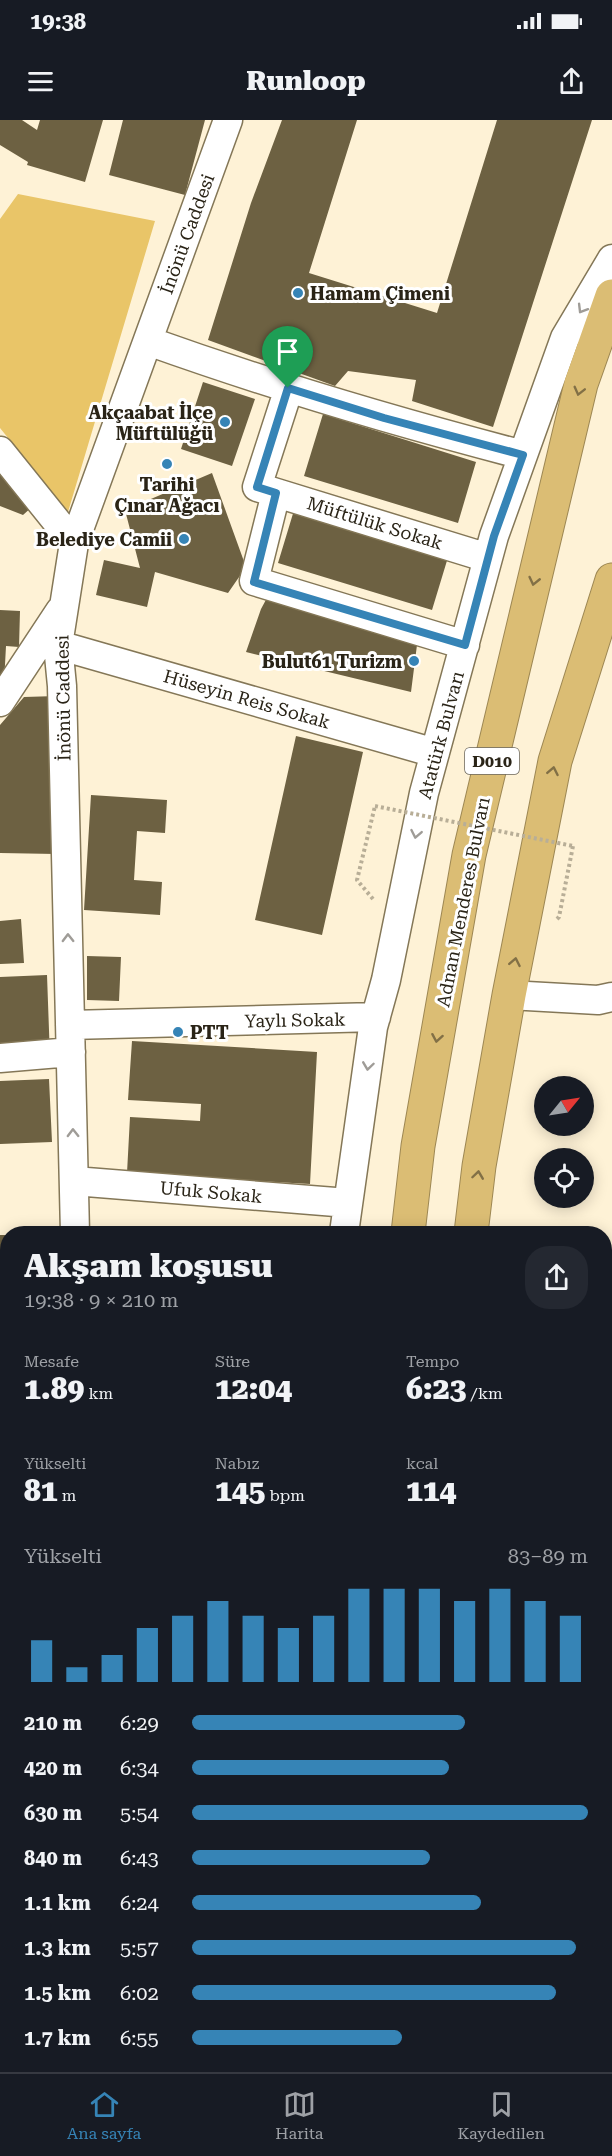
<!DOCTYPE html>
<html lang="tr">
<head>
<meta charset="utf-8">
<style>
	:root { --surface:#171b24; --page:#242831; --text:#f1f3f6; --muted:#9ea1a6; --line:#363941; --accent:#3684b6 }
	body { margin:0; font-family:"Roboto Serif",serif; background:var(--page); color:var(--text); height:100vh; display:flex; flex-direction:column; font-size:22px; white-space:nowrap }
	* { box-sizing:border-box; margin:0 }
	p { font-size:20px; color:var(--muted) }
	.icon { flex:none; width:33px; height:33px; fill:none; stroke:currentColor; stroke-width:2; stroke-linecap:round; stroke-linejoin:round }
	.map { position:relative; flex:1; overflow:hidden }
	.side { position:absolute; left:0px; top:1106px; width:612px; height:848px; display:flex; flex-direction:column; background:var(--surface); border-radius:24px 24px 0 0; box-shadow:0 3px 15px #0003 }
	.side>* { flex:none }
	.needle { width:39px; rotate:60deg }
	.fabs { position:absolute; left:534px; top:956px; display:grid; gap:12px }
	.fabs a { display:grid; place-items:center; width:60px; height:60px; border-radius:50%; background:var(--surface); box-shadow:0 3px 15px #0003; font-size:30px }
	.pin { position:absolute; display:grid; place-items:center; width:51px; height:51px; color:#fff; margin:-62px -26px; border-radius:50% 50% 50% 0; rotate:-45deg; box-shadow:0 0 6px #0007 }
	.pin .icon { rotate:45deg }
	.round { display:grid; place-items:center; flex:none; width:63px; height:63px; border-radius:24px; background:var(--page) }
	.summary { display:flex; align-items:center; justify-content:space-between; height:102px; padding:0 24px }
	h1 { font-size:33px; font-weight:800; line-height:45px }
	.figures { display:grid; grid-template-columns:repeat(3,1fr); gap:9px; height:102px; padding:6px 24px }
	.figures div { display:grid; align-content:center }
	.figures b { font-size:30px; font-weight:800 }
	.figures small { font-size:16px; font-weight:400 }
	.figures p { font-size:16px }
	.chart { height:168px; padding:12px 24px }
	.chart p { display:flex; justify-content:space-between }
	.chart svg { width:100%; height:108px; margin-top:6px; stroke:var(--accent); stroke-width:6 }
	ul { padding:0 24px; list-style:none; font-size:20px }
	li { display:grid; grid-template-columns:96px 72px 1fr; align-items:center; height:45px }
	li i { height:15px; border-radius:8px; background:var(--accent) }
	.status { display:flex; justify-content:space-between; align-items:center; height:42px; padding:0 30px; background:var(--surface); direction:ltr }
	.status svg { height:16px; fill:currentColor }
	header { display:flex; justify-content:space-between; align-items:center; height:78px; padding:0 24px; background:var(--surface); font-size:27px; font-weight:800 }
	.menu { display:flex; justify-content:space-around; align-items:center; height:84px; border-top:2px solid var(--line); background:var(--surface); font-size:16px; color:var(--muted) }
	.menu a { display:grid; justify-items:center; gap:3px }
	.menu .selected { color:var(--accent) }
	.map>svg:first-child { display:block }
</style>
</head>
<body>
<div class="status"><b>19:38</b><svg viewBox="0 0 49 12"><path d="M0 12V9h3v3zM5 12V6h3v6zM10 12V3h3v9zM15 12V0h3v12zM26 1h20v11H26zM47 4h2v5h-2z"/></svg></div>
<header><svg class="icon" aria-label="menu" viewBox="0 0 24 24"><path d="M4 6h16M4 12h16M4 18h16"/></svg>Runloop<svg class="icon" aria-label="share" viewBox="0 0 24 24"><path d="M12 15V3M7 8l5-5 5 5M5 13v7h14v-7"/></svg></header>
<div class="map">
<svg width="612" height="1952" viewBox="0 0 612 1952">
	<rect width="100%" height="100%" fill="#fef2d6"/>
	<path fill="#e9c568" d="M18,74L155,101L68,392L0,308V99Z
		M612,1794V1952H576L575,1946H604L605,1796Z"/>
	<path fill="#6d6142" d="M0,0H22L37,10L40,0H103L85,62L27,45L28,42L0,25Z
		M123,0H205L185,75L109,55Z
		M282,0H357L309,153L437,193L497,0H592L493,307L412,281L416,260L348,251L335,266L208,220L251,83Z
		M203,262L255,279L232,346L181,329Z
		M323,294L476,342L458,403L304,356Z
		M0,346L33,386L23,395L0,386Z
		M212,353L246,447L228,473L155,452L147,487L96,475L104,440L140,448L125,390Z
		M295,387L449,434L432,490L278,443Z
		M268,476L418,517L411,572L246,532L261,489Z
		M0,490L20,491L19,527L6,526L4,563L0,562Z
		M57,576L56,734L0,733V605L24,577Z
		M296,616L363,632L322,815L255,800Z
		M91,675L167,680L165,713L137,711L134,760L162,762L160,795L84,790Z
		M21,799L24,843L0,844V801Z
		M87,836L121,837L119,881L87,880Z
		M47,855L50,938L0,940V857Z
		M132,921L317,932L310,1064L127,1053L130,997L200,1001L201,984L128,980Z
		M49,959L52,1022L0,1024V961Z
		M0,1115H8V1290H0Z
		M0,1303L8,1304V1371H0Z
		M0,1387H8V1473L0,1472Z
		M8,1509V1538H0V1510Z
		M0,1631H8V1742H0Z
		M8,1749V1831L0,1832V1750Z
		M8,1842V1902L0,1904V1844Z
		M0,1929L8,1931V1946H9L10,1952H0Z"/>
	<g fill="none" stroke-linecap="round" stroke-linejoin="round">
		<defs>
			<path id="minor" d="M148,221C271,265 396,302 523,335
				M289,268L257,367L488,438
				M0,331L74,423
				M276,373L254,461L465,525
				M58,525L435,633
				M0,582L60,491
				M509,875L598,880L612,877
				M70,905L376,897
				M0,938L71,932
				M74,1061L348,1083
				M75,1113L62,566L58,525L74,423L228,0
				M344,1113L373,907L386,860L424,673L494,416L565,218L612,139
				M0,1921L8,1919
				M92,1946L93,1952
				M284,1952V1946"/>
			<path id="highway" d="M408,1113L418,1026L469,735L581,264L612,176
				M471,1113L479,1046L509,875L555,641L612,460
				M402,1946V1952
				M502,1946L503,1952"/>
		</defs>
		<use href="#minor" stroke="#847757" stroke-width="31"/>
		<use href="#highway" stroke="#9d8753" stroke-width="35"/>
		<path stroke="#b8ae97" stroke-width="4" stroke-dasharray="3 3" stroke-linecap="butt" d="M373,779L357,760L375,686
			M557,799L559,797L573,726"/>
		<use href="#minor" stroke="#fff" stroke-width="28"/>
		<use href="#highway" stroke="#dbbd74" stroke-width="33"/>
		<path stroke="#b8ae97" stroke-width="4" stroke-dasharray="3 3" stroke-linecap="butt" d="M375,686L573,726"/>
	</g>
	<defs><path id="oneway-chevron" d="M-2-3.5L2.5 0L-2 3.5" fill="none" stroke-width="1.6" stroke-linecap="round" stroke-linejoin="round" transform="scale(1.5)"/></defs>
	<g stroke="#9f9c97">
		<use href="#oneway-chevron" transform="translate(582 189) rotate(121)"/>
		<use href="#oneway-chevron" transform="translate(416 714) rotate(101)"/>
		<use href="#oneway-chevron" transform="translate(68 818) rotate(-91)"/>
		<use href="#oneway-chevron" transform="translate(368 946) rotate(98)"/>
		<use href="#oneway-chevron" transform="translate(73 1013) rotate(-91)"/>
	</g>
	<g stroke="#827046">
		<use href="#oneway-chevron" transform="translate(579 271) rotate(104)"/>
		<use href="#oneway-chevron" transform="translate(534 461) rotate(103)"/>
		<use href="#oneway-chevron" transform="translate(553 651) rotate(-79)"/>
		<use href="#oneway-chevron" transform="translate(515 842) rotate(-79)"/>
		<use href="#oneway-chevron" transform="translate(437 918) rotate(100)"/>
		<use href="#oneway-chevron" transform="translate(478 1055) rotate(-82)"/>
	</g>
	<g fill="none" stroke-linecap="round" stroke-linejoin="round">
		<defs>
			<path id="route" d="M288,268L384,298L523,335L494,416L465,525L254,462L276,373L257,367Z"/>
		</defs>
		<use href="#route" stroke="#fff" stroke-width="12"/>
		<use href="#route" stroke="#3684b6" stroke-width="8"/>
	</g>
	<g fill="#3684b6" stroke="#fff" stroke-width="2">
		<circle cx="298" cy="173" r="6"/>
		<circle cx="225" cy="302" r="6"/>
		<circle cx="167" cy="344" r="6"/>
		<circle cx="184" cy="419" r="6"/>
		<circle cx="414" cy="541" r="6"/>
		<circle cx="178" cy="912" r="6"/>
	</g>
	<g text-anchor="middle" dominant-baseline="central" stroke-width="6" stroke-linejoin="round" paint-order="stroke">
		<rect fill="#fff" stroke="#6a665d" stroke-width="1.5" x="465" y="628" width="54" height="26" rx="4.5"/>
		<g font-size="16" font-weight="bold" fill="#2a2417">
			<text x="492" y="641">D010</text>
		</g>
		<g font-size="18" fill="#2a2417" stroke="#fff">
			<text transform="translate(187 114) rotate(-70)">İnönü Caddesi</text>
			<text transform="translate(375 403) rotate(17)">Müftülük Sokak</text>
			<text transform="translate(63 578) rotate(-91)">İnönü Caddesi</text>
			<text transform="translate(247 579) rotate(16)">Hüseyin Reis Sokak</text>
			<text transform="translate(441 615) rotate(-75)">Atatürk Bulvarı</text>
			<text transform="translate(463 782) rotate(-79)">Adnan Menderes Bulvarı</text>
			<text transform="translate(295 900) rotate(-1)">Yaylı Sokak</text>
			<text transform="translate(211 1072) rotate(5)">Ufuk Sokak</text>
		</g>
		<g font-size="18" font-weight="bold" fill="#2a2417" stroke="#fff" text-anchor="end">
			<text x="310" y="173" text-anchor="start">Hamam Çimeni</text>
			<text x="213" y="292">Akçaabat İlçe<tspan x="213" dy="21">Müftülüğü</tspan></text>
			<text x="167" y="364" text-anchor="middle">Tarihi<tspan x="167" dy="21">Çınar Ağacı</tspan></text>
			<text x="172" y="419">Belediye Camii</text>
			<text x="402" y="541">Bulut61 Turizm</text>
			<text x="190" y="912" text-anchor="start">PTT</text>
		</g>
	</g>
</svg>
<div class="fabs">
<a><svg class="needle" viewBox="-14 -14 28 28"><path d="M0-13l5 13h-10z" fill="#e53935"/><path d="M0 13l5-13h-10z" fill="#9ea1a6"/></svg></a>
<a><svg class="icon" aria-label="locate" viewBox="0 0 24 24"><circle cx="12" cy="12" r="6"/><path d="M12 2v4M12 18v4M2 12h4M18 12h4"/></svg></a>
</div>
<div class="pin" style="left:288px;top:268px;background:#1e9e55"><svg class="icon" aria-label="arrive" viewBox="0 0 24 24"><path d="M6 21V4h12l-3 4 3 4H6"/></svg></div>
<section class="side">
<div class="summary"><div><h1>Akşam koşusu</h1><p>19:38 · 9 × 210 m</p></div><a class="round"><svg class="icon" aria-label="share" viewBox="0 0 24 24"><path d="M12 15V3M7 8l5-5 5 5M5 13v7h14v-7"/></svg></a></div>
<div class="figures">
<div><p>Mesafe</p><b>1.89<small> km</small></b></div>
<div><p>Süre</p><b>12:04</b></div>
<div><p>Tempo</p><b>6:23<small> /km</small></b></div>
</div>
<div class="figures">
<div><p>Yükselti</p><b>81<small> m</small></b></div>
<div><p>Nabız</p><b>145<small> bpm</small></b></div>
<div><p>kcal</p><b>114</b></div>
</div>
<div class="chart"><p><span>Yükselti</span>83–89 m</p>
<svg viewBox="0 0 160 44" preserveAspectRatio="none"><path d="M5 44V27M15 44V38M25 44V33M35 44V22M45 44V17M55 44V11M65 44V17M75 44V22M85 44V17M95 44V6M105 44V6M115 44V6M125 44V11M135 44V6M145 44V11M155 44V17"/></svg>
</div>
<ul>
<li><b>210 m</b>6:29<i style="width:69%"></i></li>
<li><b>420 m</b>6:34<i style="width:65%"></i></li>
<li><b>630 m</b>5:54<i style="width:100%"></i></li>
<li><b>840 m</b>6:43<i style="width:60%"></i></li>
<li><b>1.1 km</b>6:24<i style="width:73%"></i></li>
<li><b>1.3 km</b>5:57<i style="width:97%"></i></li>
<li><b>1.5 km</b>6:02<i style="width:92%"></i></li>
<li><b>1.7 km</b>6:55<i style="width:53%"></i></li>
</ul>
</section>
</div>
<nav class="menu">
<a class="selected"><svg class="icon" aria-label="home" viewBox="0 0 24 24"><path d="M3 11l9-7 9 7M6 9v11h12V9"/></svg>Ana sayfa</a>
<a><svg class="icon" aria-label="map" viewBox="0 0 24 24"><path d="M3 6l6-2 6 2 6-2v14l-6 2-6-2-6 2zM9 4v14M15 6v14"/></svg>Harita</a>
<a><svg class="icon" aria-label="saved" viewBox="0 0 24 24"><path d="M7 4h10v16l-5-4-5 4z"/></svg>Kaydedilen</a>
</nav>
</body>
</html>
